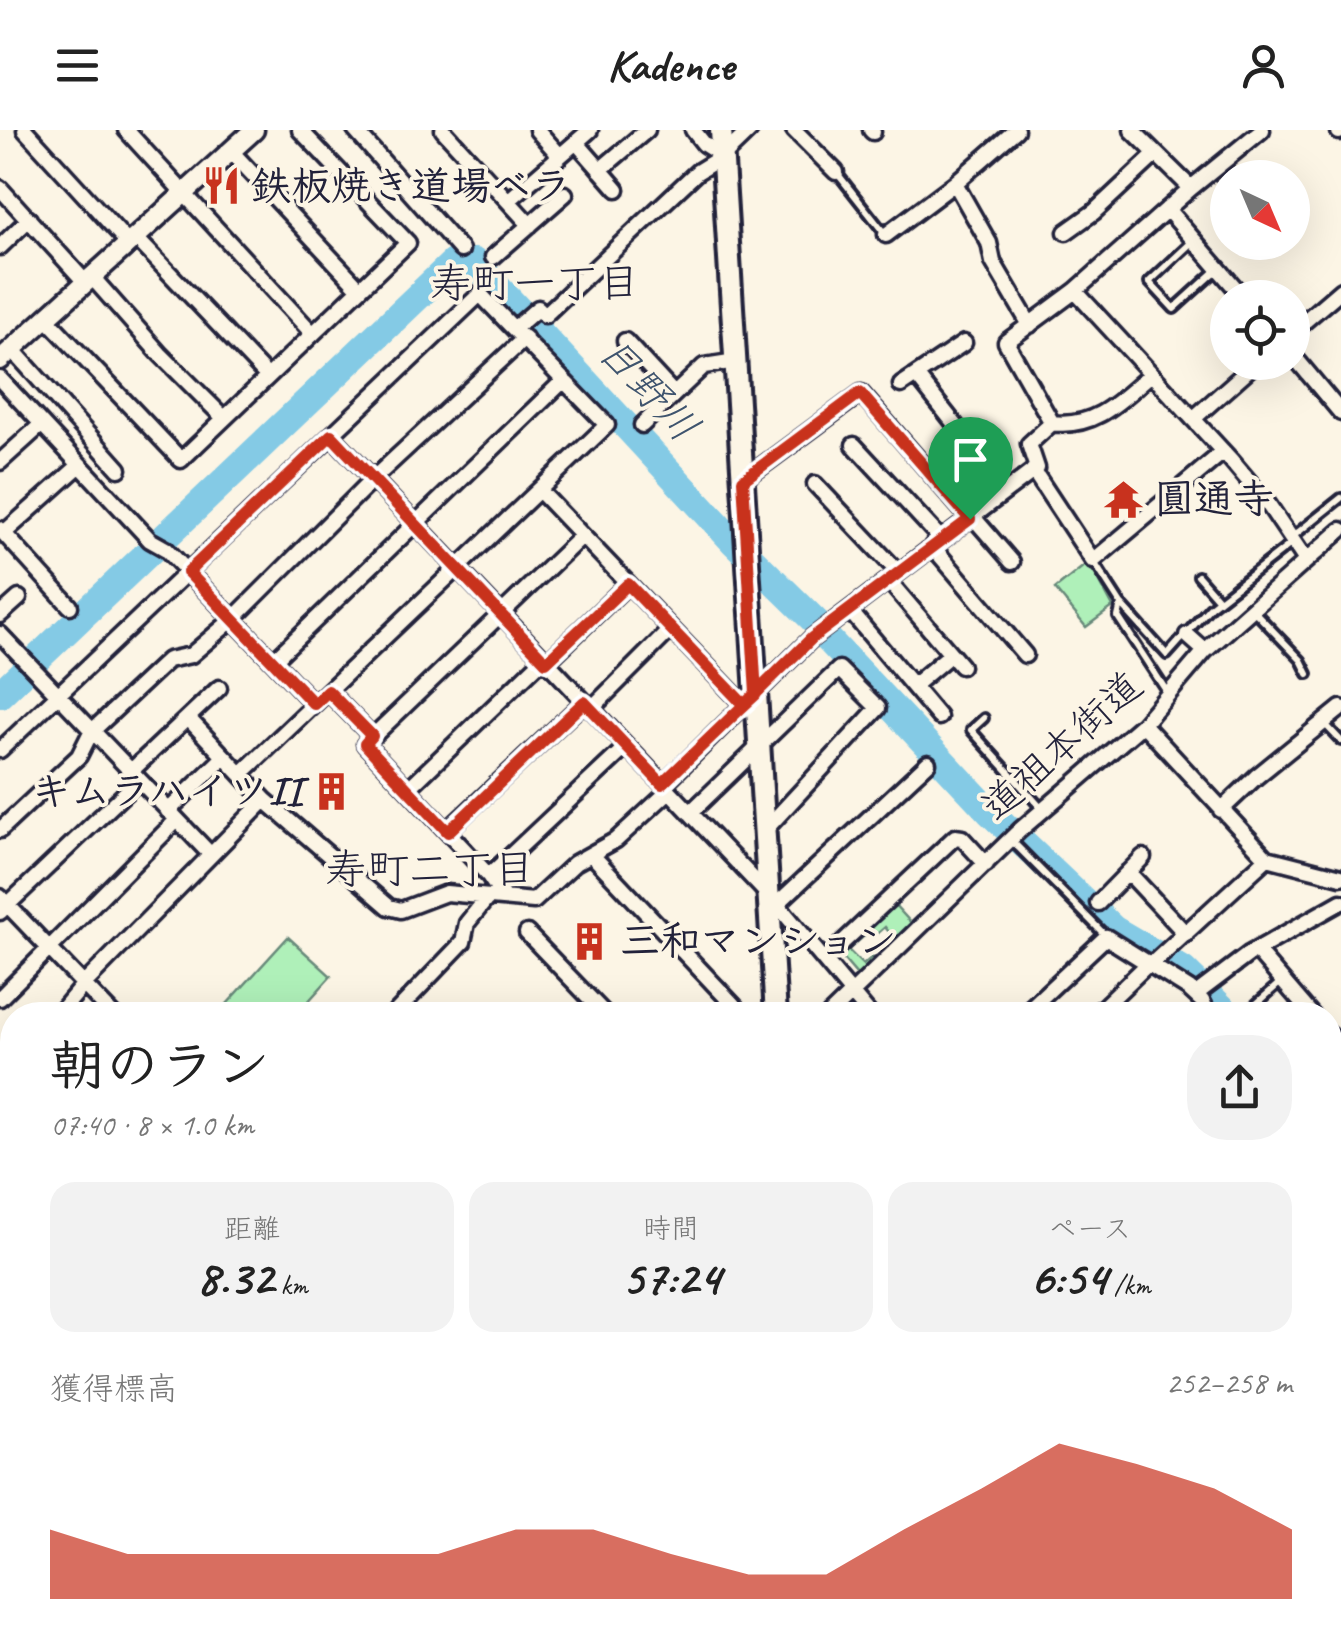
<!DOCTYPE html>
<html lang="ja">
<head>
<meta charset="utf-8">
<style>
	:root { --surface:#fff; --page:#f2f2f2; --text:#222; --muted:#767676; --accent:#c8321e }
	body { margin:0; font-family:Caveat,"Klee One",sans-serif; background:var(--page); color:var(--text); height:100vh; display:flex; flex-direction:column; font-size:38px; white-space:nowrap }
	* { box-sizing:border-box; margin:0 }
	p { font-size:32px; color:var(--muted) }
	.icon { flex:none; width:55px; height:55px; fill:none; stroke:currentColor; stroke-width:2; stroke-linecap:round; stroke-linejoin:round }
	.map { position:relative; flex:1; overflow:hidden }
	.panel { position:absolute; left:0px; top:872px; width:1342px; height:642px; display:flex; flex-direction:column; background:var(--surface); border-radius:40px 40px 0 0; box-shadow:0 10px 40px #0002 }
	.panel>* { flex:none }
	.needle { width:65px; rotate:136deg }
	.fabs { position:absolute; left:1210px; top:30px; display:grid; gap:20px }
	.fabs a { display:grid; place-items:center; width:100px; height:100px; border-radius:50%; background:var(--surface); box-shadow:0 10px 40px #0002; font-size:50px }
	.pin { position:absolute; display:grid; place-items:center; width:85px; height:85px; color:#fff; margin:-102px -42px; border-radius:50% 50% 50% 0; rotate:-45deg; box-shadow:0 0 10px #0007 }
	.pin .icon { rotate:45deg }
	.round { display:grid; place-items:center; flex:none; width:105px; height:105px; border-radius:40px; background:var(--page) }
	.headline { display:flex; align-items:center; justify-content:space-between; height:170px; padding:0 50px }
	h1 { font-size:55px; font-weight:700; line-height:75px }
	.figures { display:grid; grid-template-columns:repeat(3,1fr); gap:15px; height:170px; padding:10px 50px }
	.figures div { display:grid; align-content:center; border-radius:25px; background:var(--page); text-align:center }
	.figures b { font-size:50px; font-weight:700 }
	.figures small { font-size:28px; font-weight:400 }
	.figures p { font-size:28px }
	.chart { height:280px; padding:20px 50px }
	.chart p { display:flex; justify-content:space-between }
	.chart svg { width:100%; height:180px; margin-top:10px; fill:var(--accent); opacity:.7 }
	header { display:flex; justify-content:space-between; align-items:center; height:130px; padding:0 50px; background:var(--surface); font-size:45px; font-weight:700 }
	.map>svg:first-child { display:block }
</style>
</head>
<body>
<header><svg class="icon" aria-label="menu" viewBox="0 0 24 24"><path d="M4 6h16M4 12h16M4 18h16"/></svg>Kadence<svg class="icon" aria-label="person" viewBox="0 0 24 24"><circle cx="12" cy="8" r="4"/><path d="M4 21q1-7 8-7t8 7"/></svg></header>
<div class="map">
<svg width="1341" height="1514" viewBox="0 0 1341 1514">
	<rect width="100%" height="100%" fill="#fcf5e5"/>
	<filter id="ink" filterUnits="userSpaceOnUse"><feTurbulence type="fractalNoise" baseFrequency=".01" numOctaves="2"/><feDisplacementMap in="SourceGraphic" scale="20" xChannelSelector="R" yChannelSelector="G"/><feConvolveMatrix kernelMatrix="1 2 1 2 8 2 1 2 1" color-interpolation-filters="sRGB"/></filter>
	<g filter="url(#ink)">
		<path fill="#aff0b9" stroke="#68897a" stroke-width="2.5" d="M1089,432L1113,477L1086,497L1055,459Z
			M893,773L913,795L896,811L885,797L876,805L871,800L848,820L863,835L872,827L877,832L862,846L857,845L839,824Z
			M288,807L331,846L296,885H217Z"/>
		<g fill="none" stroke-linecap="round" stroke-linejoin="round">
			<path stroke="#84cae5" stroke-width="28" d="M0,564L453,133L474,132L734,412L818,494L827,508L989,681L1113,799L1183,840L1229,885
				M1330,987L1341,999"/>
			<defs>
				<path id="service" d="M837,43L885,104
					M1193,111L1149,152L1174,179L1218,139
					M1291,408L1341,368
					M1094,432L1121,474L1118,487L1167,562
					M1198,446L1219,470
					M1121,474L1167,525L1210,477L1292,413
					M1254,481L1301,530L1308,544
					M984,588L971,600L1042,679
					M1325,594L1341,611
					M1010,709L1106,806
					M1244,885L1282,851"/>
				<path id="minor" d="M25,0L129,114
					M126,0L313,204
					M355,0L461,120
					M443,0L530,95
					M537,0L560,26
					M693,0L704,14L723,26
					M794,0L836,42
					M871,0L873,2
					M1339,2L1341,0
					M576,12L617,59
					M231,21L360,159
					M600,40L647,0
					M955,53L989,113L993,132L1030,195
					M0,58L86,153
					M1191,58L1262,0
					M508,71L590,0
					M1167,79L1244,168
					M1066,102L1094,82L1156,24
					M886,105L955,53L1016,0
					M136,108L268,247
					M0,117L29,89
					M493,127L565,64
					M92,147L160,224L224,288
					M1075,161L1231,330L1268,374L1305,429
					M46,188L181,330L408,113L300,0
					M515,198L538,178L545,185L697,42L723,26L750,0
					M1292,202L1341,160
					M625,211L674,264
					M12,219L119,339
					M1292,224L1341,283
					M916,245L961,302L944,314L992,372
					M0,249L150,410L166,419L188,442L314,574
					M901,255L964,213
					M1193,289L1257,232
					M1052,293C1095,299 1121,270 1151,244
					M642,295L704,236L736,231
					M331,305L777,774L870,885
					M854,315L941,409
					M0,332L42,294
					M1033,340L1093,431L1223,322
					M743,350L861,263L970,389
					M815,354L898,442
					M540,361L744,575
					M973,387L1012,432
					M0,399L70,476
					M4,403L80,335
					M932,416L1025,525
					M888,450L961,536
					M850,481L939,587
					M0,485L19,468
					M0,504L211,725
					M1187,505L1205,521
					M273,531L564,250
					M547,532L628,454
					M913,556L951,524
					M328,561L372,606
					M591,579L671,499
					M188,588L265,670L389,777L401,780L446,763L534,771L575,733L616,710L669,661
					M1143,594L1267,728L1341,747
					M0,620L480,164L607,295L241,644
					M130,642L219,558
					M663,655L812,508L1037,338L1029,314L1052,293L1006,212L1075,161L1191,58L1132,0
					M408,659L543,529
					M1221,680L1256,647L1341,578
					M168,681L223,628
					M690,683L839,539L878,578L765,700
					M0,700L79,626L91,602L168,530L191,525L233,489L373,349L525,208
					M447,701L584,572
					M591,724L743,885
					M1128,742L1186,804
					M489,746L627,616
					M0,767L113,885
					M504,768L489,746L365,614L582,406
					M1098,773L1143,727
					M777,774L928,633
					M0,782L139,650
					M527,803L606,885
					M1256,820L1312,885
					M824,830L955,707L962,708L986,734
					M1152,834L1267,728
					M1196,864L1249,824L1341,772
					M0,868L177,690
					M58,885L84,854L265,670
					M393,885L463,812L467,793L488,767
					M829,885L1020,700L1143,594L1205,521L1341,400
					M1023,885L1106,807L1189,859L1202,871L1206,879L1200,885
					M1095,885L1150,832
					M1330,905V910
					M0,951L12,939
					M1330,1002L1341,1015
					M0,1044L12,1032
					M1330,1114L1341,1103
					M0,1126L12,1114
					M0,1140L12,1152
					M1330,1152L1341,1155
					M1330,1180L1341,1170
					M0,1203L12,1216
					M0,1242L12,1230
					M1330,1243L1341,1256
					M0,1328L12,1315
					M1330,1331L1341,1319
					M1330,1379L1341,1391
					M1330,1437L1341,1426
					M101,1502L111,1514
					M227,1502L237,1514
					M357,1502L369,1514
					M488,1502L499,1514
					M620,1502L631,1514
					M735,1502L745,1514
					M1060,1502L1063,1514
					M1089,1502L1100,1514
					M1278,1502L1289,1514
					M434,1514L447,1502
					M562,1514L573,1502
					M929,1514L941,1502
					M1145,1514L1157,1502
					M1252,1514L1264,1502"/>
				<path id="tertiary" d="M0,230L254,0
					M185,1514L197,1502"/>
				<path id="secondary" d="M721,0L776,885
					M816,1502V1514"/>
			</defs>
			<use href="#service" stroke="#22223b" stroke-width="14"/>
			<use href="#minor" stroke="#22223b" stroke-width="21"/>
			<use href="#tertiary" stroke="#22223b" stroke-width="25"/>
			<use href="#secondary" stroke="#22223b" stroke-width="28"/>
			<use href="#service" stroke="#fcf5e5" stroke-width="6"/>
			<use href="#minor" stroke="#fcf5e5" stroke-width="14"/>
			<use href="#tertiary" stroke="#fcf5e5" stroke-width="18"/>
			<use href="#secondary" stroke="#fcf5e5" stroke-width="20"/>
		</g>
	</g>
	<g fill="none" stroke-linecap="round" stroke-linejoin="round" filter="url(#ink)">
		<defs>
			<path id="route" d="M970,389L812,508L744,575L628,454L546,532L331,305L188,442L314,574L328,561L372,606L365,614L448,702L584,572L662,654L740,579L756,564L743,350L860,263L970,389"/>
		</defs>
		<use href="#route" stroke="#fff" stroke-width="20"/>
		<use href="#route" stroke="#c8321e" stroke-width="12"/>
	</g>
	<defs>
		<symbol id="restaurant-bare" viewBox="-9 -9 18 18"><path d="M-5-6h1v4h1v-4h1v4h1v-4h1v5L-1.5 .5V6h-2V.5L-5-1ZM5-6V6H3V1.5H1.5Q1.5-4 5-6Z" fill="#c8321e" stroke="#fcf5e5" stroke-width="2.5" paint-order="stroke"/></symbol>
		<symbol id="temple-bare" viewBox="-9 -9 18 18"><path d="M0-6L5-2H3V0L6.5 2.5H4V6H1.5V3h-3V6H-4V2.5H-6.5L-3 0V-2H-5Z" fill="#c8321e" stroke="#fcf5e5" stroke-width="2.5" paint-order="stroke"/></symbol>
		<symbol id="building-bare" viewBox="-9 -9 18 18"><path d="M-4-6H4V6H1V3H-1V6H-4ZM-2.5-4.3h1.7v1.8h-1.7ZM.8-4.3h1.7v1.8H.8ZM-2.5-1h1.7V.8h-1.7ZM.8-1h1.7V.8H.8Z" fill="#c8321e" stroke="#fcf5e5" stroke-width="2.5" paint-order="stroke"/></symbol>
	</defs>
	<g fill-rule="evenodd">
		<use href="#restaurant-bare" x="194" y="28" width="55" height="55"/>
		<use href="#temple-bare" x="1096" y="342" width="55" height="55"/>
		<use href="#building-bare" x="304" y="634" width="55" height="55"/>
		<use href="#building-bare" x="562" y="784" width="55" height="55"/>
	</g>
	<g text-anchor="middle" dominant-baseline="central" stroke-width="8" stroke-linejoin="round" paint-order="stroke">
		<g font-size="40" font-weight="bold" fill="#22223b" stroke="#fcf5e5" text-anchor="start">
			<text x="251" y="56">鉄板焼き道場ベラ</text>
			<text x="1154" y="369">圓通寺</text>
			<text x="302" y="661" text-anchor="end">キムラハイツII</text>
			<text x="620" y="811">三和マンション</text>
		</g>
		<g font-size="40" fill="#22223b" stroke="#fcf5e5">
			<text transform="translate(1062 616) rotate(-42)">道祖本街道</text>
		</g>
		<g font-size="42" fill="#22223b" stroke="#fcf5e5">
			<text x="535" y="153">寿町一丁目</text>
			<text x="430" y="739">寿町二丁目</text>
		</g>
		<g font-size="42" font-style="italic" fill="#3f546e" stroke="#fcf5e5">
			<text transform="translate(648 259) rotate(47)">日野川</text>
		</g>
	</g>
</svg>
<div class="fabs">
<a><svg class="needle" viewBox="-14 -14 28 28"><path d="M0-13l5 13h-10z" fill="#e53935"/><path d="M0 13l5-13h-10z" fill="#767676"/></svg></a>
<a><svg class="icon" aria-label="locate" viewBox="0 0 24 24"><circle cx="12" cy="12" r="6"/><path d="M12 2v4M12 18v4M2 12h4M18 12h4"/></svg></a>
</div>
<div class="pin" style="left:970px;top:389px;background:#1e9e55"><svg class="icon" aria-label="arrive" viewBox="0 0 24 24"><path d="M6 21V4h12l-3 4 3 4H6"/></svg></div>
<section class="panel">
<div class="headline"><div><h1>朝のラン</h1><p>07:40 · 8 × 1.0 km</p></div><a class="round"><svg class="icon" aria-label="share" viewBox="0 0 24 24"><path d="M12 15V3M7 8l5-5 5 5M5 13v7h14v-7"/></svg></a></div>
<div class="figures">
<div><p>距離</p><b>8.32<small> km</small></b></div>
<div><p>時間</p><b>57:24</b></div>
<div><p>ペース</p><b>6:54<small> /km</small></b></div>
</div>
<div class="chart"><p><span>獲得標高</span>252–258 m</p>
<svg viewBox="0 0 160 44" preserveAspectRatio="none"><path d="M0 44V27L10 33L20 33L30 33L40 33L50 33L60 27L70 27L80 33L90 38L100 38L110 27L120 17L130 6L140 11L150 17L160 27V44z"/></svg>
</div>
</section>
</div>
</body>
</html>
